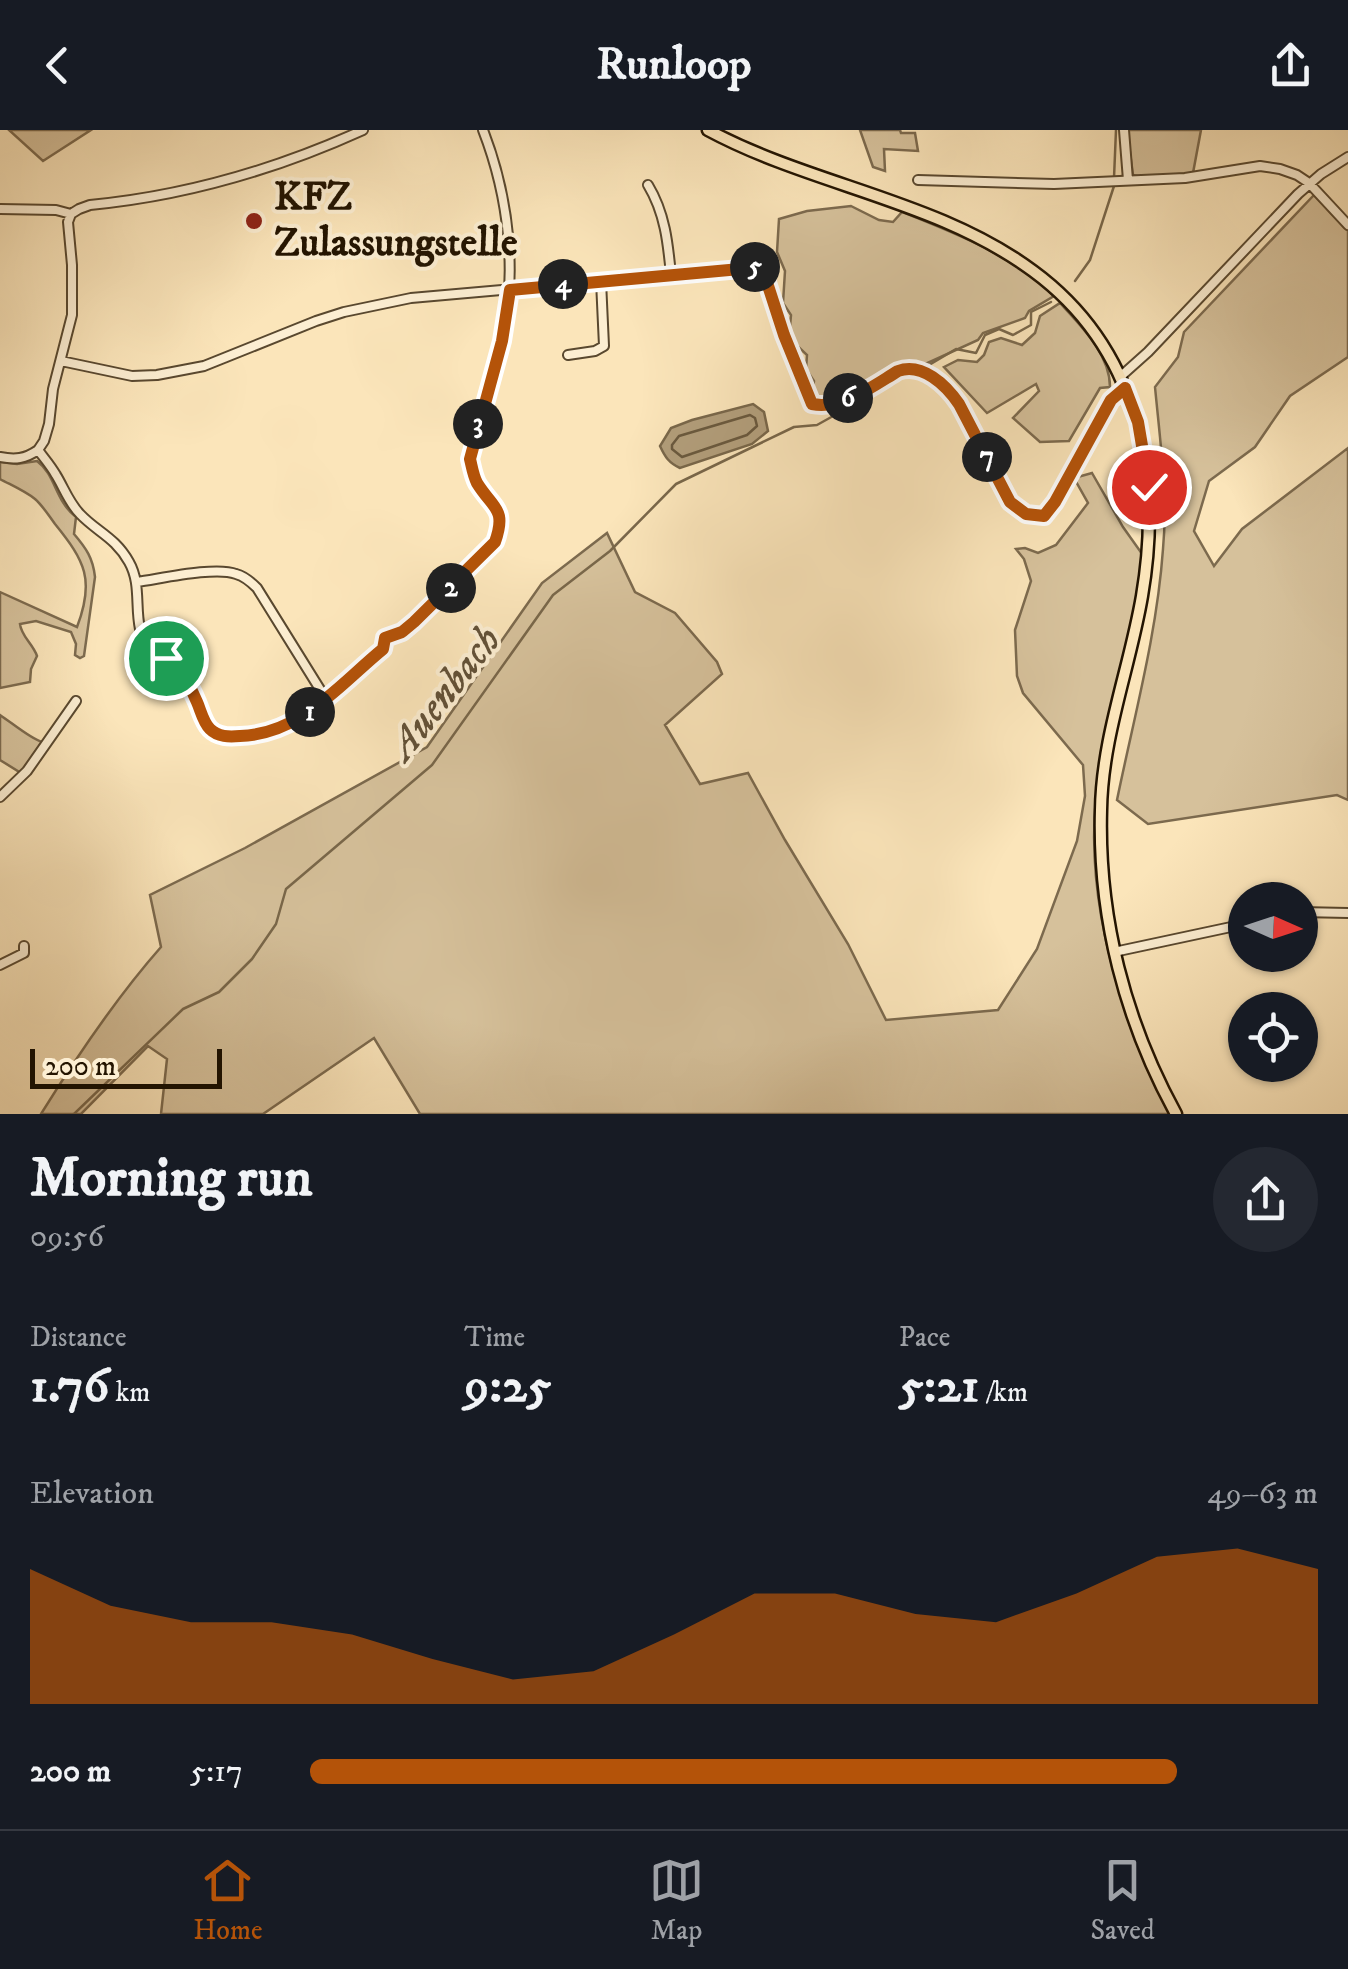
<!DOCTYPE html>
<html lang="en">
<head>
<meta charset="utf-8">
<style>
	:root { --surface:#171b24; --page:#242831; --text:#f1f3f6; --muted:#9ea1a6; --line:#363941; --accent:#b45309 }
	body { margin:0; font-family:"IM FELL DW Pica",serif; background:var(--page); color:var(--text); height:100vh; display:flex; flex-direction:column; font-size:38px; white-space:nowrap }
	* { box-sizing:border-box; margin:0 }
	p { font-size:32px; color:var(--muted) }
	.icon { flex:none; width:55px; height:55px; fill:none; stroke:currentColor; stroke-width:2; stroke-linecap:round; stroke-linejoin:round }
	.map { position:relative; height:984px; overflow:hidden }
	.side { display:flex; flex-direction:column; background:var(--surface); flex:1 }
	.side>* { flex:none }
	.needle { width:65px; rotate:93deg }
	.tools { position:absolute; left:1228px; top:752px; display:grid; gap:20px }
	.tools a { display:grid; place-items:center; width:90px; height:90px; border-radius:50%; background:var(--surface); box-shadow:0 2px 8px #0004; font-size:50px }
	.scale { position:absolute; left:30px; bottom:25px; width:192px; box-sizing:border-box; padding-left:10px; border:5px solid #231401; border-top:0; font-size:28px; line-height:35px; white-space:nowrap; color:#231401; -webkit-text-stroke:8px #fceed2; paint-order:stroke }
	.pin { position:absolute; display:grid; place-items:center; width:85px; height:85px; color:#fff; margin:-42px; border:5px solid #fff; border-radius:50%; box-shadow:0 2px 10px #0007 }
	.km { position:absolute; width:50px; height:50px; margin:-25px; border-radius:50%; background:#222; color:#fff; font-size:28px; line-height:50px; text-align:center }
	.round { display:grid; place-items:center; flex:none; width:105px; height:105px; border-radius:52px; background:var(--page) }
	.headline { display:flex; align-items:center; justify-content:space-between; height:170px; padding:0 30px }
	h1 { font-size:55px; font-weight:700; line-height:75px }
	.figures { display:grid; grid-template-columns:repeat(3,1fr); gap:15px; height:170px; padding:10px 30px }
	.figures div { display:grid; align-content:center }
	.figures b { font-size:50px; font-weight:700 }
	.figures small { font-size:28px; font-weight:400 }
	.figures p { font-size:28px }
	.chart { height:280px; padding:20px 30px }
	.chart p { display:flex; justify-content:space-between }
	.chart svg { width:100%; height:180px; margin-top:10px; fill:var(--accent); opacity:.7 }
	ul { padding:0 30px; list-style:none; font-size:32px }
	li { display:grid; grid-template-columns:160px 120px 1fr; align-items:center; height:75px }
	li i { height:25px; border-radius:12px; background:var(--accent) }
	header { display:flex; justify-content:space-between; align-items:center; height:130px; padding:0 30px; background:var(--surface); font-size:45px; font-weight:700 }
	.menu { display:flex; justify-content:space-around; align-items:center; height:140px; border-top:2px solid var(--line); background:var(--surface); font-size:28px; color:var(--muted) }
	.menu a { display:grid; justify-items:center; gap:5px }
	.menu .active { color:var(--accent) }
	.map>svg:first-child { display:block }
</style>
</head>
<body>
<header><svg class="icon" aria-label="back" viewBox="0 0 24 24"><path d="M15 5l-7 7 7 7"/></svg>Runloop<svg class="icon" aria-label="share" viewBox="0 0 24 24"><path d="M12 15V3M7 8l5-5 5 5M5 13v7h14v-7"/></svg></header>
<div class="map">
<svg width="1348" height="984" viewBox="0 0 1348 984">
	<rect width="100%" height="100%" fill="#fbe5ba"/>
	<filter id="stains"><feTurbulence type="fractalNoise" baseFrequency=".002" numOctaves="4"/><feColorMatrix values="0 0 0 0 .2 0 0 0 0 .09 0 0 0 0 .02 0 0 0 .5 -.17"/></filter>
	<radialGradient id="worn" r=".72"><stop offset=".6" stop-color="#630" stop-opacity="0"/><stop offset="1" stop-color="#630" stop-opacity=".3"/></radialGradient>
	<path fill="#d6c19b" stroke="#7c6a4e" stroke-width="2.5" d="M9,0H91L43,31Z
		M860,0H900L901,3H915L918,21L884,19L885,41L873,37Z
		M1127,0H1201L1193,43L1141,47L1133,45Z
		M1314,65L1348,101V227L1290,266L1255,317L1209,351L1194,401L1214,436L1242,399L1348,318V670L1337,665L1148,694L1117,670C1134,587 1157,504 1163,419C1168,366 1160,310 1155,257L1178,227L1184,202Z
		M851,76L879,90L893,92L902,82C955,103 1012,125 1054,166L1029,181L1025,188L983,203L978,210L921,236L906,234L868,257L838,270L814,272L812,265L814,251L806,239L807,225L789,208L791,185L783,173L785,141L777,122L779,89L807,81Z
		M1060,173C1081,196 1110,224 1110,257L1100,258L1069,311L1040,312L1013,288L1039,261L1036,254L987,283L944,237L958,230L977,232L984,225L989,212L1001,208L1022,215L1035,203L1040,186Z
		M37,331C56,345 55,371 76,387L74,404C86,418 93,428 95,447L84,526L80,528L75,525L76,514L71,502L36,491L20,494C21,506 33,514 37,526L31,539L30,552L0,558V462L77,497C95,450 85,431 55,394C49,386 43,376 35,369C25,361 11,355 0,349V332L17,334Z
		M1092,343L1123,397L1145,428C1131,508 1105,587 1096,668C1088,748 1106,827 1132,901C1143,929 1159,957 1172,984H420L374,908L263,984H161L167,929L148,916L81,984H41C77,926 116,868 161,817L150,765L245,718L427,617L542,453L607,403L635,462L675,483L717,532L722,544L665,595L700,654L748,643L785,710L848,814L886,890L998,880L1037,819L1077,711L1085,666L1083,635L1023,563L1017,546L1015,500L1031,451L1024,429L1016,419L1025,418L1038,423L1056,415L1088,373L1074,348Z
		M0,585C12,593 31,609 42,612L21,643L0,630Z"/>
	<path fill="#b29e7b" stroke="#79674a" stroke-width="2.5" d="M753,274L764,282L768,301L752,314L680,338C669,333 665,327 660,316L671,298L692,290Z"/>
	<g fill="none" stroke-linecap="round" stroke-linejoin="round">
		<path stroke="#6a593e" stroke-width="2.5" d="M750,285L755,288L757,296L747,305L682,327L672,319V315L679,306Z"/>
		<path stroke="#79674a" stroke-width="2.5" d="M1114,48L1116,0
			M1075,151L1090,130L1114,56
			M924,238L956,219L976,223L985,205L999,199L1013,205L1031,195V182L1051,172
			M74,984L183,879L219,862L252,829L276,794L286,759L432,635L553,465L610,421L676,354L794,297L817,295L912,242"/>
		<defs>
			<path id="minor" d="M1124,0L1128,50
				M918,50L1054,54L1185,48L1260,36L1280,39L1297,45L1309,53L1348,95
				M648,55C665,83 668,113 671,145
				M0,79L56,80L71,84L79,79L90,75C185,66 277,39 363,0
				M568,225L595,221L604,216L601,151
				M61,231L132,246L157,245L204,236L316,191L344,182L411,168L762,137L783,205L812,274C842,280 873,256 898,241L908,237L915,238L949,259L1010,372L1026,384L1043,385L1055,372L1111,270L1125,258
				M1120,247L1148,222L1298,64L1321,44L1348,27
				M38,320C44,328 51,336 56,345C64,358 69,373 80,384C97,402 115,407 129,432C141,453 135,476 140,499C145,518 169,528 181,543C194,559 197,584 208,597C224,615 270,604 288,595C302,589 314,578 326,569
				M38,320L44,311L49,294L53,259L72,185V135L68,92L71,84
				M0,327C15,330 25,329 38,320
				M137,452C160,449 215,436 236,444C244,446 251,452 257,458L326,569L383,519L385,508L402,502L414,492L495,412L501,395L495,375L474,348L470,329C477,290 492,254 501,215C518,145 509,67 483,0
				M0,667L27,641L76,571
				M1300,782L1348,783
				M1114,822L1245,794
				M0,835L24,823V816"/>
			<path id="major" d="M708,0C812,56 937,70 1033,141C1138,218 1163,343 1142,466C1130,537 1102,607 1101,680C1098,787 1125,891 1176,984"/>
		</defs>
		<use href="#minor" stroke="#59482f" stroke-width="12"/>
		<use href="#major" stroke="#231401" stroke-width="15"/>
		<use href="#minor" stroke="#fceed2" stroke-width="8"/>
		<use href="#major" stroke="#fbe5ba" stroke-width="10"/>
	</g>
	<g fill="none" stroke-linecap="round" stroke-linejoin="round">
		<defs>
			<path id="route" d="M166,528C180,540 190,554 197,572C201,581 203,592 210,599C218,607 229,607 240,606C301,604 339,555 383,519L385,508L402,502L414,492L495,412C507,378 493,379 477,353C473,345 472,337 470,329L502,211L510,160L762,137L784,205L812,274C842,280 873,256 898,241C922,232 946,255 959,274L1010,372L1026,384L1044,386L1055,372L1111,270L1125,258L1138,292L1149,357"/>
		</defs>
		<use href="#route" stroke="#fff" stroke-width="20"/>
		<use href="#route" stroke="#b45309" stroke-width="12"/>
	</g>
	<circle fill="#8f2418" stroke="#fceed2" stroke-width="4" cx="254" cy="91" r="10"/>
	<g text-anchor="middle" dominant-baseline="central" stroke-width="8" stroke-linejoin="round" paint-order="stroke">
		<g font-size="40" font-weight="bold" fill="#231401" stroke="#fceed2" text-anchor="start">
			<text x="274" y="68">KFZ<tspan x="274" dy="46">Zulassungstelle</tspan></text>
		</g>
		<g font-size="42" font-style="italic" fill="#635238" stroke="#fceed2">
			<text transform="translate(445 563) rotate(-52)">Auenbach</text>
		</g>
	</g>
	<rect width="100%" height="100%" filter="url(#stains)"/>
	<rect width="100%" height="100%" fill="url(#worn)"/>
</svg>
<div class="tools">
<a><svg class="needle" viewBox="-14 -14 28 28"><path d="M0-13l5 13h-10z" fill="#e53935"/><path d="M0 13l5-13h-10z" fill="#9ea1a6"/></svg></a>
<a><svg class="icon" aria-label="locate" viewBox="0 0 24 24"><circle cx="12" cy="12" r="6"/><path d="M12 2v4M12 18v4M2 12h4M18 12h4"/></svg></a>
</div>
<div class="scale">200 m</div>
<div class="pin" style="left:166px;top:528px;background:#1e9e55"><svg class="icon" aria-label="arrive" viewBox="0 0 24 24"><path d="M6 21V4h12l-3 4 3 4H6"/></svg></div>
<div class="pin" style="left:1149px;top:357px;background:#d93025"><svg class="icon" aria-label="check" viewBox="0 0 24 24"><path d="M5 12l5 5 9-10"/></svg></div>
<b class="km" style="left:310px;top:582px">1</b>
<b class="km" style="left:451px;top:458px">2</b>
<b class="km" style="left:478px;top:294px">3</b>
<b class="km" style="left:563px;top:154px">4</b>
<b class="km" style="left:755px;top:137px">5</b>
<b class="km" style="left:848px;top:268px">6</b>
<b class="km" style="left:987px;top:327px">7</b>
</div>
<section class="side">
<div class="headline"><div><h1>Morning run</h1><p>09:56</p></div><a class="round"><svg class="icon" aria-label="share" viewBox="0 0 24 24"><path d="M12 15V3M7 8l5-5 5 5M5 13v7h14v-7"/></svg></a></div>
<div class="figures">
<div><p>Distance</p><b>1.76<small> km</small></b></div>
<div><p>Time</p><b>9:25</b></div>
<div><p>Pace</p><b>5:21<small> /km</small></b></div>
</div>
<div class="chart"><p><span>Elevation</span>49–63 m</p>
<svg viewBox="0 0 160 44" preserveAspectRatio="none"><path d="M0 44V11L10 20L20 24L30 24L40 27L50 33L60 38L70 36L80 27L90 17L100 17L110 22L120 24L130 17L140 8L150 6L160 11V44z"/></svg>
</div>
<ul>
<li><b>200 m</b>5:17<i style="width:86%"></i></li>
</ul>
</section>
<nav class="menu">
<a class="active"><svg class="icon" aria-label="home" viewBox="0 0 24 24"><path d="M3 11l9-7 9 7M6 9v11h12V9"/></svg>Home</a>
<a><svg class="icon" aria-label="map" viewBox="0 0 24 24"><path d="M3 6l6-2 6 2 6-2v14l-6 2-6-2-6 2zM9 4v14M15 6v14"/></svg>Map</a>
<a><svg class="icon" aria-label="saved" viewBox="0 0 24 24"><path d="M7 4h10v16l-5-4-5 4z"/></svg>Saved</a>
</nav>
</body>
</html>
